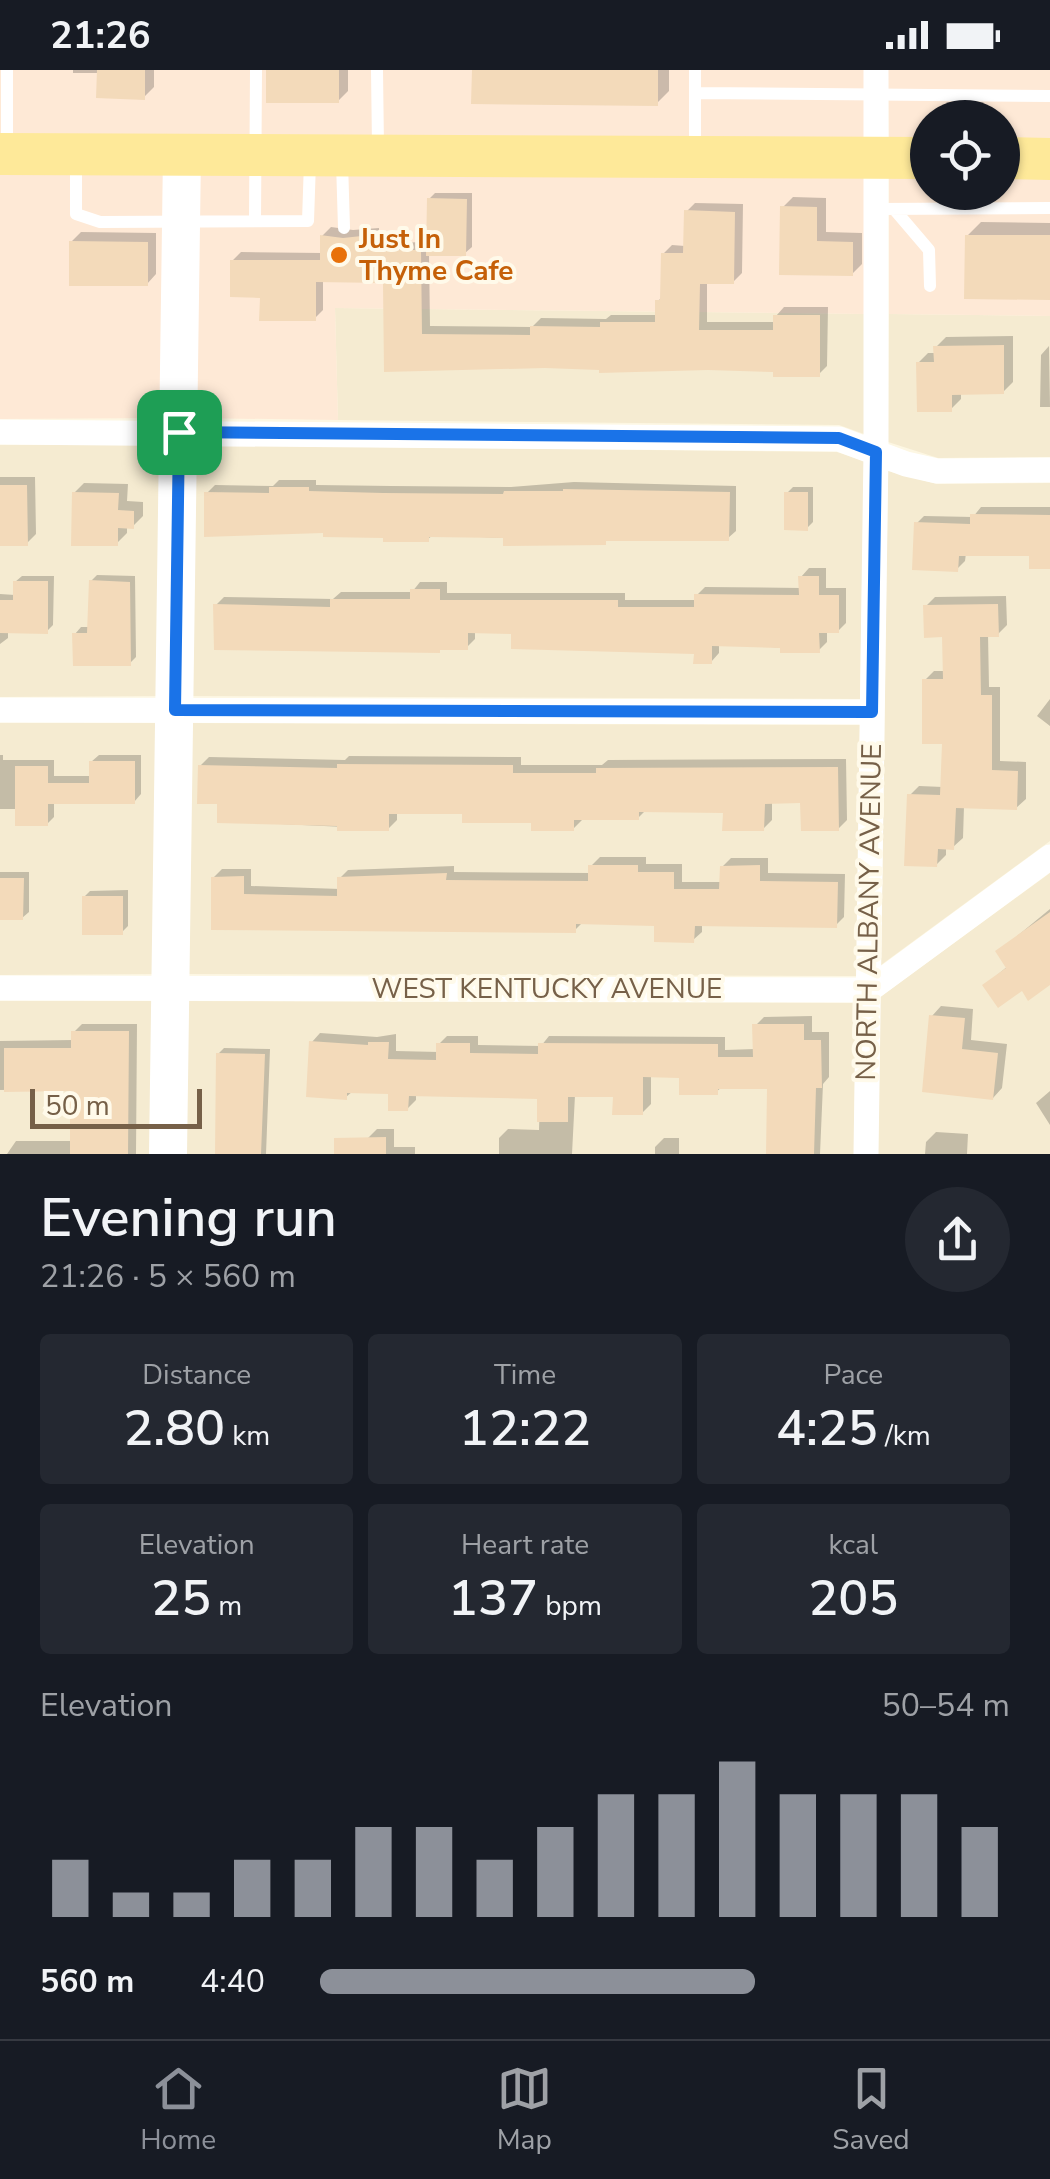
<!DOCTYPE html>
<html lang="en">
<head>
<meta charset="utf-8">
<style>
	:root { --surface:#171b24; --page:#242831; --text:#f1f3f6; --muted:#9ea1a6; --line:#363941; --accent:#8c9099 }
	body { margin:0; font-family:"Nunito Sans",sans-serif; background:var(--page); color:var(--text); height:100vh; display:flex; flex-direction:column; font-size:38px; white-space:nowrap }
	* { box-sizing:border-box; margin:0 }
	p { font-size:32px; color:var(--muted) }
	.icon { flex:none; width:55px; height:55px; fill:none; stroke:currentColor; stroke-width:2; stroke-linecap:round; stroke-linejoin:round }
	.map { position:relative; height:1084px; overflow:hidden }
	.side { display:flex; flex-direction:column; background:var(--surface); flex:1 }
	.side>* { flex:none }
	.fabs { position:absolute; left:910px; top:30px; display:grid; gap:20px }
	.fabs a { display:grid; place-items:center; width:110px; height:110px; border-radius:50%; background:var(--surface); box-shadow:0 2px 8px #0004; font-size:50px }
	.scale { position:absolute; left:30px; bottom:25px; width:172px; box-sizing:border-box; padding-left:10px; border:5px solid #766048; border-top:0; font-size:28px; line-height:35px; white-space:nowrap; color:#766048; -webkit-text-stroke:8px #fffaea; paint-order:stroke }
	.pin { position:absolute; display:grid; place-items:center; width:85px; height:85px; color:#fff; margin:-42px; border-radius:20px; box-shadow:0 5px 15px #0006 }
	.round { display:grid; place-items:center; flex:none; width:105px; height:105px; border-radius:52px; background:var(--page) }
	.summary { display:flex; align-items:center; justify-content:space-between; height:170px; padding:0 40px }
	h1 { font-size:55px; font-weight:600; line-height:75px }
	.metrics { display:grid; grid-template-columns:repeat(3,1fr); gap:15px; height:170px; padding:10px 40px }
	.metrics div { display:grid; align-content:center; border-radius:10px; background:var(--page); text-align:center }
	.metrics b { font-size:50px; font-weight:600 }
	.metrics small { font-size:28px; font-weight:400 }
	.metrics p { font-size:28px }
	.chart { height:280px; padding:20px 40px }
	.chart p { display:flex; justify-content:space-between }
	.chart svg { width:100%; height:180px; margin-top:10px; stroke:var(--accent); stroke-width:6 }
	ul { padding:0 40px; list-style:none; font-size:32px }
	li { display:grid; grid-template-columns:160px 120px 1fr; align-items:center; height:75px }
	li i { height:25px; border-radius:12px; background:var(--accent) }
	.status { display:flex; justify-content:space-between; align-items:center; height:70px; padding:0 50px; background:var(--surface); direction:ltr }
	.status svg { height:28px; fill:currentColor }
	.tabs { display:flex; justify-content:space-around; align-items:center; height:140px; border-top:2px solid var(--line); background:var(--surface); font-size:28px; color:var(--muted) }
	.tabs a { display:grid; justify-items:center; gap:5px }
	.tabs .on { color:var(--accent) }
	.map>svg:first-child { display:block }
</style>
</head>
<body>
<div class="status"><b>21:26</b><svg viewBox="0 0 49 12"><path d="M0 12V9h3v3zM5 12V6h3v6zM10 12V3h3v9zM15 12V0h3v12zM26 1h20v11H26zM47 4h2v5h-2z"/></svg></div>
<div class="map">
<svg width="1050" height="1084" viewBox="0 0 1050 1084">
	<rect width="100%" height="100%" fill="#fdf7e3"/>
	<path fill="#f5ebd1" d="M335,238L865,244L864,364L839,355L338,350Z
		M889,244L1050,246V387L938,388L888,372Z
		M0,375H167L164,626L0,627Z
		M191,375L837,382L864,391L860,629L187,626Z
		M888,401L937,414L1050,413V771L881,895Z
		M0,653H163L160,904L0,905Z
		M187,653L860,655L857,906L184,904Z
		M1050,803V1084H878L880,927Z
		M0,931H159L157,1084H0Z
		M183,931L856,933L854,1084H180Z"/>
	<path fill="#fee9d6" d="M0,0H864L865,74L0,71Z
		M888,0H1050V76L1003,75L1002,48H928L927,74H889Z
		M0,97H170L167,348L0,349Z
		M194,97L865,100V244L335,238L338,350L191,348Z
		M889,101H927L928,122H1002L1003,102H1050V246L889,244Z"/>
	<path fill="#0003" d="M73,0H154V17L144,27L99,3H73Z
		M268,0H348V21L338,31Z
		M474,0H669V21L657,33Z
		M435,123H472V177L465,183H429L430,256L532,257L541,248L606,249L611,245H658V231L663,226V184L672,175L685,176L686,142L695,133L743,134L742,203L733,212L707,211V252H776V246L784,237H828L827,296L819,304L775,300L545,295L440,299L386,210H323V240L315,248L262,225L232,191L241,182L322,183V166L331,157L353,160L379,158V173L429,172V129Z
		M793,127L826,128V162L862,163V194L852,204L782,203L783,137Z
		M981,152L1050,153V228L967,166Z
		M81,162L156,163V204L147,214L71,172Z
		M1013,266V312L1003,322H961V329L951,339L918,293L928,283H936V277L946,267Z
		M1049,276L1050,337H1040L1041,285Z
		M0,407H35L36,464L27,473H0Z
		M279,410H316V415L392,416L511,417L574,412L736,416V461L728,468H609L605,472L433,465L428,469L326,460L207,423L215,415L273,416Z
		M84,413L128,414L127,431L143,432V446L133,456H127V463L117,473L74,423Z
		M793,417H813V452L807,458L787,423Z
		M981,437H1050V496L1032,483H966L965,491L957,499L916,454L924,446L973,447Z
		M809,498H826V518H846V553L838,561H827V572L819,580L719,574V583L711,592L696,581L514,561H475V569L467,577L216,535L224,527L333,529L341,522H412L420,512H447V523H625V530H697V525L705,517L801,518V507Z
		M97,505L135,506L136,587L130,593L75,564L81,557H89L91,511Z
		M22,506H54L53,555L47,561H8V568L0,574V524L15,525V512Z
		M1006,526L1007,555L998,564H988L989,617H1000V691L1026,692V729L1016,738L964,736L963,768L953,777H946V785L936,795L910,725L919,716L943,717L945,671L925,610L934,601H945V565L926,536L935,527Z
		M1050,629V656L1037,646Z
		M0,685H3V690H54V706H91V692L99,685H141V724L134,732H54V747L47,754L17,739H0Z
		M349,686L521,687V695H602L608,690L846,689L847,750L838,759L803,730L772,731V750L763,759L725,741L646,740L638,748L582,750L573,759L465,741H397V750L388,759L219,751L220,731L200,696L209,687L345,690Z
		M600,787H646V794H682V812H722V797L731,788H768V803L845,804L844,847L836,855L702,854V862L693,870L656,853L583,852L575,860L214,857L213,808L222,799H251V816L340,819V808L348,800L454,796V802L591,803V796Z
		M0,802H29V842L22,848H0Z
		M128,820V856L122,862L84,827L90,821Z
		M1050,839V912L1022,917L985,915L1008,896L998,882Z
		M941,936L973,939L971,970L1007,974L1002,1018L993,1028L932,946Z
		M812,946V962H829V1007L823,1014L820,1084H769L770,1016L722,1017L716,1022L681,1005H651V1034L642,1043L615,1025H575L572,1084H499V1068L508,1059L539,1060L540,1026L416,1023V1030L407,1039L391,1021H353L346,1027L312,972L320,963L377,967L396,964V981L439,982V974L447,966H478V975L541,976L549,966L725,967V980L755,979V956L764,947Z
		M82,954H137L136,1084H7L16,1071H72L73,1019L0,1020V963V971L74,970V962Z
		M224,978L270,979L266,1084H219L218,984Z
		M1050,1021V1055L1036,1033Z
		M377,1059H394V1077H415V1084H368V1068Z
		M936,1062L968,1064L967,1084H925L926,1072Z
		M664,1068H679V1084H655V1077Z"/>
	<path fill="#f3daba" d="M97,0H145V30L96,28Z
		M266,0H339V33H266Z
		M472,0H658V36L471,34Z
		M427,128L467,129L466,186H426Z
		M780,136L817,137V171L853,172V206L779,205Z
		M684,140L735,142L734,214H700L699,260H773V245H820V307H773V302L708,300L599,303V300L545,298L384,302L383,213L316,212V251H259L260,228L230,227V190H320V165L343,168L371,165V180H421L422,264L530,265V256L600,257V252H655V230H660L661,183H683Z
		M965,165H1050V230L964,229Z
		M69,171L148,172V216H69Z
		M1004,275V324L952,325V342H917L916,292H934L933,276Z
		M0,415H27L28,476H0Z
		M269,417H309V421L383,423L503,424L504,421H563V419L730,422L729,471H606V475L503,476V468L429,467V472H383V468L323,467V463L204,467V422L269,423Z
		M72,422L119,423L118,440L134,441V459L118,458V476H71Z
		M784,422H808V461L784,460Z
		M970,444L1050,445V499H1029V486H959L958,502L912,500L914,452L970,454Z
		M798,506H819V525H839V563H819L820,583H780V578L712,576V594H693L694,584L511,579V564L468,563V580H440V583L214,580L213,534L330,537V529H410V519H440V530H618V537H694V524L799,525Z
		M89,510L130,512L131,596H73L72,563H87Z
		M13,511H48V564L0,563V530H13Z
		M998,534L999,567H980L981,625H992V700L1018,701L1017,740L956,738L954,780L938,779L937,797L904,796L907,724L940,725L942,674H922V609H943L942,567L924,568L923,535Z
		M89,691H135V734H48V756H15V696H48V713H89Z
		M337,694L513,695V703H596V698L838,697L839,761H801L800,733L765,734L764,761H722L723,743L639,742V750H574V761H531V753H462V744H389V761H337V756L217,753V734H197L198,695L337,698Z
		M588,795H638V802H674V819H719L720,796L760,795V811L838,812L837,858L695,856L694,873L654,872V856L576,854V863L211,860V807L244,806V824L337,826V807L447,803L446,810L588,811Z
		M0,808H24L23,850H0Z
		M82,826H123V865H82Z
		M1050,842V915L1028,931L1022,921L998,938L982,915L1006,898L995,881Z
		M929,945L965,948L962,979L998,983L993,1030L922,1022Z
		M752,954H804V970H821L822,1018H816L814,1084H766L767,1019H718V1025H679V1008L643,1007V1045H612L613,1027H568V1052H537V1029L409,1026L408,1041H388V1024L347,1023V1030L306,1027L309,971L368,975V972H389L388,989L436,990V973H470V983L538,984V973L718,974V987H753Z
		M71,961H129L128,1084H70V1021L4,1022V978H71Z
		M216,983L265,984L261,1084H215Z
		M386,1067V1084H334V1068Z"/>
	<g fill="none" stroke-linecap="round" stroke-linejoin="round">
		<path stroke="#fff" stroke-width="12" d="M7,0V76
			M377,0L378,77
			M695,0V83
			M695,23L1050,26
			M76,92V144L100,152L308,151L310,92
			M342,92L344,158
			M877,139L1050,138
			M894,139L929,180L930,216
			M255,151L256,0"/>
		<path stroke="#fff" stroke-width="25" d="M0,362L839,369L906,394L937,401L1050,400
			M0,640L872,642
			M0,918L869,920L1050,787
			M866,1084L876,382V0"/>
		<path stroke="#fff" stroke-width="38" d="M168,1084L182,84"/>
		<path stroke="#fee999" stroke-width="42" d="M0,84L928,88
			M1002,88L1050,89"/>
	</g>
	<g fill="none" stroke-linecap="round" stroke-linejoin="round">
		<defs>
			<path id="route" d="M179,362L839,368L876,382L872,642L175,640Z"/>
		</defs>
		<use href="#route" stroke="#fff" stroke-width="20"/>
		<use href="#route" stroke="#1a73e8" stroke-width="12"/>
	</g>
	<circle fill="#e8710a" stroke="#fffaea" stroke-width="4" cx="339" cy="185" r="10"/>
	<g text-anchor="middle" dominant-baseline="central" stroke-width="8" stroke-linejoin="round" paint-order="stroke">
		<g font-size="28" font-weight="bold" fill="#c56008" stroke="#fffaea" text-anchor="start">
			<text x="359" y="169">Just In<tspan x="359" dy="32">Thyme Cafe</tspan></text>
		</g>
		<g font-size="28" fill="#766048" stroke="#fffaea">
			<text transform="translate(869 842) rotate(-89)">NORTH ALBANY AVENUE</text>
			<text x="547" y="919">WEST KENTUCKY AVENUE</text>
		</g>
	</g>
</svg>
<div class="fabs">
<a><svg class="icon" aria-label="locate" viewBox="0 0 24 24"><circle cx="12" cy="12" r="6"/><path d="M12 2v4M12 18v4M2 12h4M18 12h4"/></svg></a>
</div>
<div class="scale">50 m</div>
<div class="pin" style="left:179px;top:362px;background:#1e9e55"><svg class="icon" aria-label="arrive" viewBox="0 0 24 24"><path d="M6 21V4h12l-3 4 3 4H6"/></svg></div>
</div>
<section class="side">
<div class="summary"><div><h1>Evening run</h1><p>21:26 · 5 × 560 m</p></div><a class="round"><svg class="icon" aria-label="share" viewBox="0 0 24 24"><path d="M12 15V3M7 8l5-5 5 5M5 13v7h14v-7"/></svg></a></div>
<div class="metrics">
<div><p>Distance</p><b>2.80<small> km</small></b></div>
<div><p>Time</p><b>12:22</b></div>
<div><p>Pace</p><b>4:25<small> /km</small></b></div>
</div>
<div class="metrics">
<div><p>Elevation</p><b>25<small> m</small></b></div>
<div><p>Heart rate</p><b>137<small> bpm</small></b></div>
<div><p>kcal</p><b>205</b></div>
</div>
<div class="chart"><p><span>Elevation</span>50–54 m</p>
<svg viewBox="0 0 160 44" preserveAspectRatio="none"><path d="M5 44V30M15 44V38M25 44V38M35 44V30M45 44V30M55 44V22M65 44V22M75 44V30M85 44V22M95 44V14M105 44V14M115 44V6M125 44V14M135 44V14M145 44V14M155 44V22"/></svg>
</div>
<ul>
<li><b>560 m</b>4:40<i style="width:63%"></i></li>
</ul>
</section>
<nav class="tabs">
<a class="on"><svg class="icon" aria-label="home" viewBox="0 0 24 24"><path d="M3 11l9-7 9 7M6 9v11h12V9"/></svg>Home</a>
<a><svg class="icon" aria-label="map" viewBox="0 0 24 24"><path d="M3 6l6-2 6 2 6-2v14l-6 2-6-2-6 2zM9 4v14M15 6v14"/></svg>Map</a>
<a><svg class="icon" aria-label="saved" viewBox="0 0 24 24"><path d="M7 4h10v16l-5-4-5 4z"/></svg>Saved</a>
</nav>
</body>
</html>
